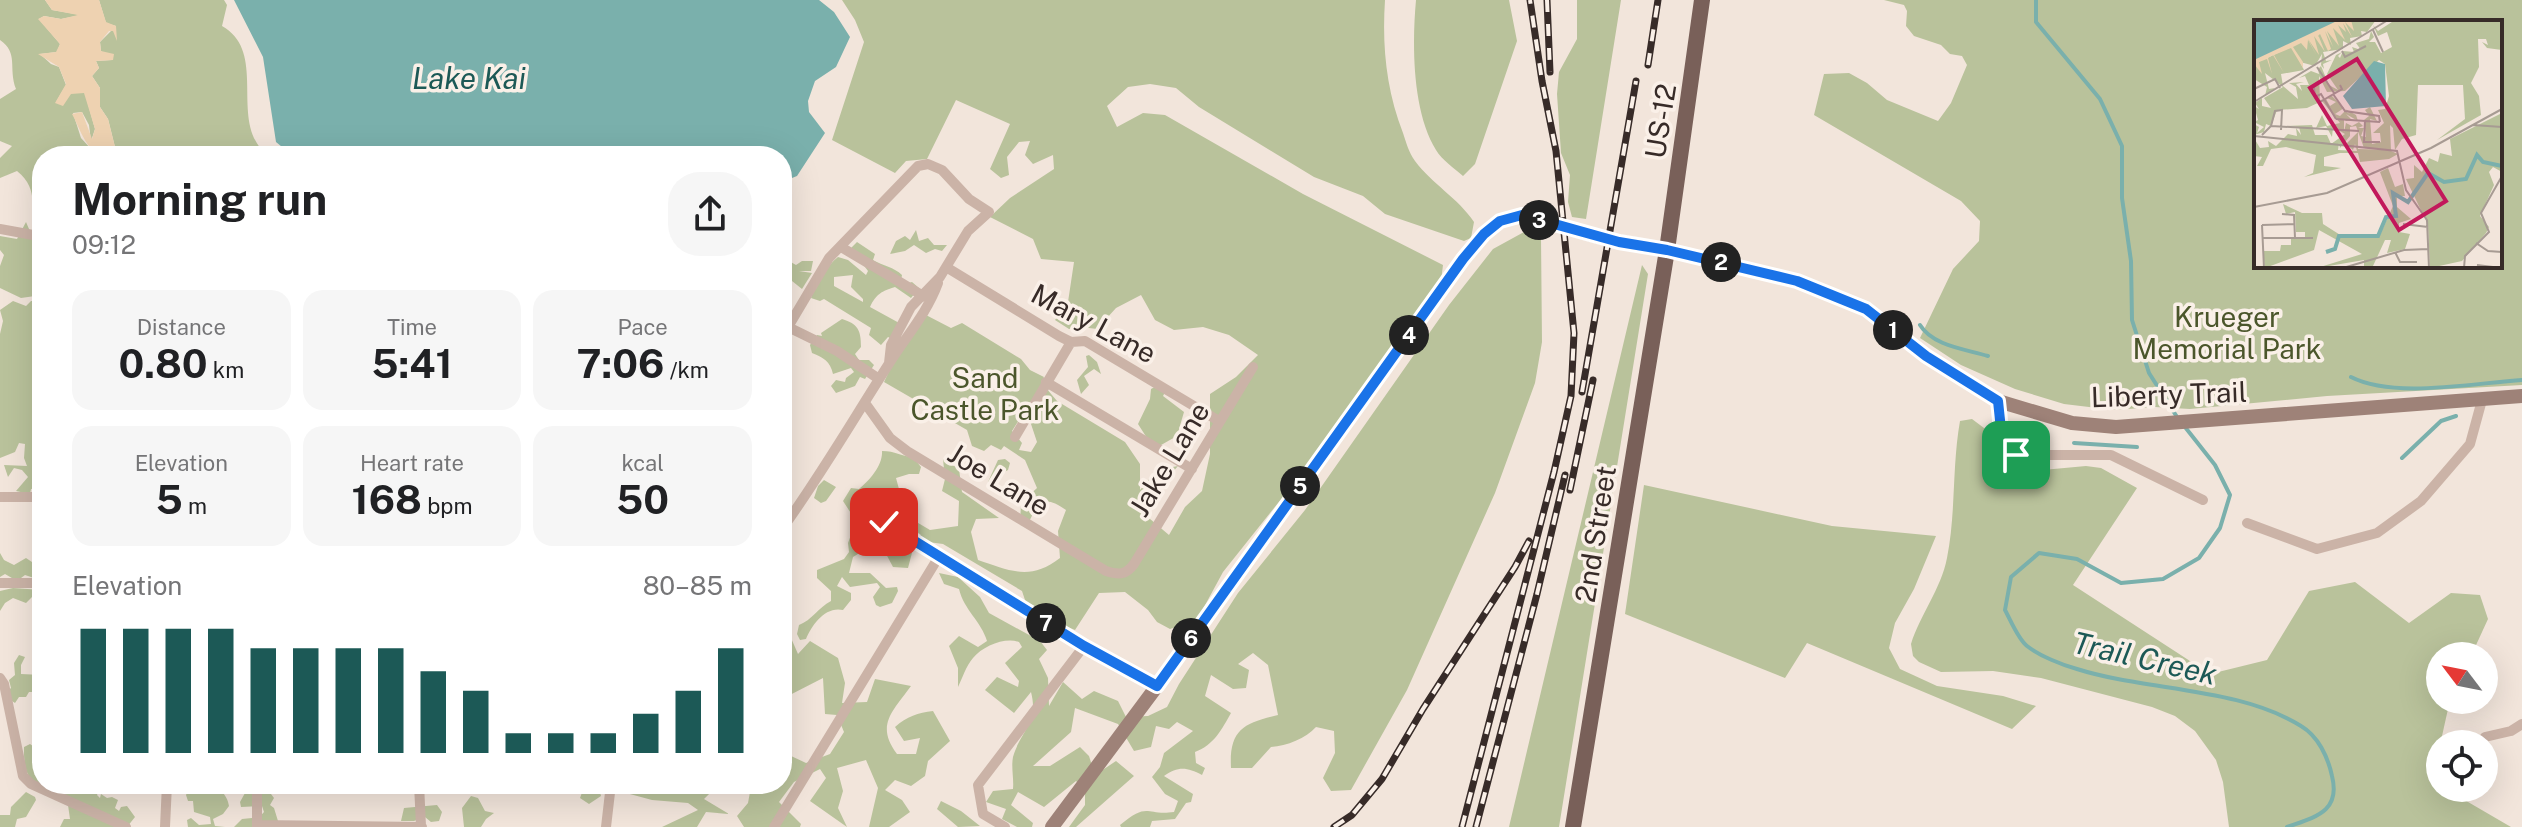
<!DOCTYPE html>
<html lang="en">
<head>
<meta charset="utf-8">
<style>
	:root { --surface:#fff; --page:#f6f6f6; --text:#202124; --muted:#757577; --accent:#1c5956 }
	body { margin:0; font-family:"Public Sans",sans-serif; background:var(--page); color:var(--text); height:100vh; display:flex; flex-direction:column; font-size:30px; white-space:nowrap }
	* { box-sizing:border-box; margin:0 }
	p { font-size:26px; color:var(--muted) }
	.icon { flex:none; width:44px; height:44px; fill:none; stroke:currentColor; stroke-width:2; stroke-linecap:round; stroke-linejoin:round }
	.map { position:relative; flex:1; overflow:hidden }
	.panel { position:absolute; left:32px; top:146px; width:760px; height:648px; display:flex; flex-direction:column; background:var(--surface); border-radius:32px; box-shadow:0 8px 32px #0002 }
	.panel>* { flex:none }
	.needle { width:52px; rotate:302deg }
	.buttons { position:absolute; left:2426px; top:642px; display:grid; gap:16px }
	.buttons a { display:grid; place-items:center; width:72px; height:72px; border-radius:50%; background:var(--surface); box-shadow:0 8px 32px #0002; font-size:40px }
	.pin { position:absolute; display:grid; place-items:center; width:68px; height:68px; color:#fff; margin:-34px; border-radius:16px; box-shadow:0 4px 12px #0006 }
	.km { position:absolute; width:40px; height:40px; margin:-20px; border-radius:50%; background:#222; color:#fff; font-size:22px; line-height:40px; text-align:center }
	.round { display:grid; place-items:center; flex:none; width:84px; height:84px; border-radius:32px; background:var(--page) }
	.overview { display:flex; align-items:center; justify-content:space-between; height:136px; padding:0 40px }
	h1 { font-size:44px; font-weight:700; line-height:60px }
	.stats { display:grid; grid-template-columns:repeat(3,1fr); gap:12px; height:136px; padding:8px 40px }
	.stats div { display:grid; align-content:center; border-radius:20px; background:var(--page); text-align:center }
	.stats b { font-size:40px; font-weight:700 }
	.stats small { font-size:22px; font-weight:400 }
	.stats p { font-size:22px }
	.chart { height:224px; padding:16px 40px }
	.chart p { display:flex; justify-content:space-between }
	.chart svg { width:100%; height:144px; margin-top:8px; stroke:var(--accent); stroke-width:6 }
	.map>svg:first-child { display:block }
</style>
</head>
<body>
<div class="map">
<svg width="2522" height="827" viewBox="0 0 2522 827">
	<rect width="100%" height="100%" fill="#f2e5db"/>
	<path fill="#b9c29b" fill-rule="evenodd" d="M0,0H45L52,10L81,15L61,19L44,16L39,19L60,44L57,52L40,54L51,64L59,67L66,85L56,102L71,93H85L95,129L91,141L89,125L82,112L73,113L81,138L92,150L87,156H42V234C26,211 42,191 17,171L0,178V158L12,146L0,141V99L16,89C8,68 19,53 0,40Z
		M99,0H224L227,5L222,26C270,53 226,125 269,156H124L127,148L115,147L108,119L100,107V88L92,76L99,68L96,61L112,60L101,51L100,42L116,26L106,23Z
		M842,0H1385C1382,46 1386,89 1403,133C1406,142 1409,153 1415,161C1432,184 1458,198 1474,222L1471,238L1464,241L1385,214L1363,196L1314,177L1199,107L1176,88L1150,84L1128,87L1107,106L1117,127L1143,113L1165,115L1303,194L1443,265L1440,289L1290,488L1223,572L1197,620L1170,629L1157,622L1148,610L1125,592L1099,593L1075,630L1041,616L1027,606L1022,591L943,544L928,542L913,549L908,568L893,567L885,552L896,540L921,535L906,523L908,517L930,530L958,526L959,501L942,491L945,479L943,459L959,469L962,492L999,518L976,519L971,532L978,560C1011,571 1030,581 1060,558L1058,531L1066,510C1042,493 1038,503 1027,526L1020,525L1021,503L1037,488L1025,460L1004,446L1001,450L991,445L984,451L972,446L967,430L884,382L895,359L924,314L951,328L962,323L1021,359L1030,370L1044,377L1041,382L1057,401L1125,442L1140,464V490L1157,470L1178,466L1156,491L1143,513L1169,535L1185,507L1202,491L1210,454V394L1236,377L1258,355L1229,335L1203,327L1174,330L1155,320L1141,295L1116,308L1097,329L1081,327L1069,329L1055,320L1068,302L1074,262L1041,259L1033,239L990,217L1010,198L1054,169L1053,155L1033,164L1025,155L1030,141L1019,142L1007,157L1009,175L1001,178L990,169L1010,124L956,100L927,159L906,161L895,173L832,140L864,42L855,20ZM1026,409L1037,442L1031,452L1019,450L1022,443L1012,431Z
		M1416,0H1509L1517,41L1475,164L1463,176C1454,168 1442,160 1436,150C1412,111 1412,44 1416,0Z
		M1577,0H1621L1586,219L1572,217L1568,202L1570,175L1561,153L1557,94L1559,72L1577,39Z
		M1884,0H2522V385L2327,396L2190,409L2155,407L2114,410L2064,404L2015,389L1961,365L1920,338L1953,269L1979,241L1980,221L1961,201L1814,115L1824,74L1849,73L1867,83L1887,100L1938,121L1951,103L1967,65L1962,56L1950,54L1941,45L1914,36L1906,26L1907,11L1904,5ZM2500,22V266H2256V22Z
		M26,222L35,243L42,242V295L21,298L0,288V266L4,255L0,250V236L17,239Z
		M916,230L919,241L928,238L934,245H947L942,251L935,249L926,253L914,245L905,251L890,254L896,241L905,236L910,240Z
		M1524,232L1541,237L1542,342L1535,383L1495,493L1407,690L1351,790L1331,791L1323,778L1335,753L1334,731L1316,727C1306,738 1287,746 1271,747L1252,768H1231C1229,730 1243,723 1278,715L1268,665L1253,653L1238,664L1249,670L1246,688L1233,689L1211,675L1205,696L1231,713C1222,729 1214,745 1195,752L1196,763L1205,768L1202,775C1187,767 1178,766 1164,776L1193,794L1191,802L1186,803L1175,819L1152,821L1150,827H1121L1120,825C1149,801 1145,816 1174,812L1178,801L1165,794L1152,777L1160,767L1164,753L1193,731L1177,722L1169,729L1156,726L1151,747L1134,751L1118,724L1075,708L1071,732L1033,766H1050L1080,747L1089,756L1095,775L1116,761L1134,776L1076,827H1069L1085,805V790L1076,781L1044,807L1018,792L1011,805L1033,823L1032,827H1017L1002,819L1006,809L986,802L993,791L1013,789C1014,779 1011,767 1013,757C1021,730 1039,723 1031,692L1014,713L985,690L997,677L1018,687L1019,681L1005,663L1022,647L1019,642C1005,637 983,646 973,658C966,666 962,679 958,687V668L949,646L959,636L978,647L987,641C981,621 964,610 959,589L944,584L939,573L958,577L980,597L989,613L1040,641L1047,650L1039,659L1048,678L1049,706L1063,682L1082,699L1094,691L1118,701L1126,717L1148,716L1167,707L1179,684L1238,593L1305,510L1449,305L1493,249Z
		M857,242L875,254L873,260C883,266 894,267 902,275L900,286L912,282L919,288L911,298L895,287C882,291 876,294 870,307L901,324L894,340L888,337L881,345L869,335L871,328L824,299L820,301L811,298C816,285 827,265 838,257L848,260L866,275L868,271L851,248ZM853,275L851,287L863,299V302L834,286V277Z
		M782,257L796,265L802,261H813L811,271H799L812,273L802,289L782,273Z
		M1642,265L1648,274L1559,827H1509Z
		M13,301L26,306L31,301H39L42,306V488L31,489L30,494L16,491L28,477L22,470L14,468L8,477L4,465L27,466L24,458L25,444L19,443L15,452L0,458V334L3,321L0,310Z
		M842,319C858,324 861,330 861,347L855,354L859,360H869L874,365L865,379L860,377L855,386L836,393L831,386L836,380L845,382L846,378L854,372L851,368L833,374C830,361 824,358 812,353L810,345L817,335L822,336L821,333Z
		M1089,355L1097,362L1101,374L1094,369L1084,376L1089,385L1081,394L1077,380L1088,367L1086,356Z
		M1162,383L1168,386L1163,396L1184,412L1177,436L1154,449L1138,424L1150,399L1151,389Z
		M1972,419L1988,431L2001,456L2018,469L2032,471L2086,466L2101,468L2137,488L2073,585L2210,674L2267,660L2309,591L2355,582L2409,623L2451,593L2480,595L2488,619L2471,656H2440V700H2450L2432,781L2511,827H2229L2223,782L2216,760L2195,731L2175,716L2152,707L2041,678L1993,671L1941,672L1919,662L1913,656L1911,644C1920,615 1941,589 1947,558C1956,513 1952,466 1960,421Z
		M882,451C896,451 900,456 913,457L921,467L919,474H909L896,478L899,489L897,497L887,507L882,523V535L876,543L853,557L849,573H870L886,588L897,587L898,591L892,603L880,607L876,605L873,597L880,587L877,583L850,587L842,577L837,586L851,593V600L843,610C825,606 812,625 806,639L800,640L797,634L799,625C812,620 818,608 831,601V591L817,578V570L844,559L849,552L848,543L856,521L843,501L851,488L859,489C870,480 883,465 882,451Z
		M1005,459L1010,463L1008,470L997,476L994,483L988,482L998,460Z
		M824,480L836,487L826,501L821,503L814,498L818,486Z
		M1644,485L1832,526L1936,536L1914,589L1895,623L1889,648L1900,669L1937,686L2003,696L2036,706L2012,729L1807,643L1785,678L1625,614Z
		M0,553L4,560L14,565L26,558L38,566L42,562V575L37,579L25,575L17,581L5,574L0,577Z
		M13,588L42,590V600L32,597L26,603L13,598L5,603L0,611V591Z
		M782,634L791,638L798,654L810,641L838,658L845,683L842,703L867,702L875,679L911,686C893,711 875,725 897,754H916L920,738L904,741L895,727C907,716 918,713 933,711L950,741L928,761L925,776L911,786L895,780L885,790L902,800L910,812L889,827H869L878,788L866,760L837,768L843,791L838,808L847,827L810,801L826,778L820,769L794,782L779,802L801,824L800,827H744L737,816L748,803L750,792L714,789L704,799L729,814L706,812L697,827H662L698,810L688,803L652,800L615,790L617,784H782V761L789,755L806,763L830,754L844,732L837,715L825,714L823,678L782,699Z
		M19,655L25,657L21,665V674L42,675V692H29L26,697H19L15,703L3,695L11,688L9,680L15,675L14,663Z
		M30,744L37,749L40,748L37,760L42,763V784H102L97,795L100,798L101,794L107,798L112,797L118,800L115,808L119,811L121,807L127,806L135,817L127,827H60L64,819H70L67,798C36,786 23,784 24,747Z
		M191,784C209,784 226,787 229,806L223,814L213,819L215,826L225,827H188L187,820L191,818L199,825L211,824L210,817L194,812L193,801H188L186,795Z
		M591,785L599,788L601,796L589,804L580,798L584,787Z
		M26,792L35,797L36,800L26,817L17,819L15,827H0V815H10L11,807Z
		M245,793L271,794L274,798L270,805L274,808L278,821L276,827H234L242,819L252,818L254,823L264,812L262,806L241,807L240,802Z
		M471,796L478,798L485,811L494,813L486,819L481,827H464L462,808Z
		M941,801L961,811L980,826L958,827L937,809Z
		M437,805L442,812L439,821L431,822L425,817L414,821H401L404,808Z"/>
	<path fill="#eed2b1" d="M45,0H99L106,22L116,26L117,41L113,31H109L100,42L101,51L114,54L113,60L96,61L99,68L92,76L100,88V107L108,119L115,147L127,148L124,156H87L92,150C82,138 79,127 72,114L82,112L92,139L95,129L84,93L71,94L63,106L55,103L66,84L59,67L38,54L56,52L60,44L38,19L44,16L61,19L78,15L52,10Z"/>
	<path fill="#7ab0ac" d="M234,0H819L834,12L850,37L836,67L815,81L808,101L809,112L825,133L797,176L782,182V156H293L276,142L263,57Z"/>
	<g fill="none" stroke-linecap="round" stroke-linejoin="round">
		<path stroke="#7ab0ac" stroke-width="4" d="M2036,0V22L2100,99L2122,146V198L2131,261L2132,320L2149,373L2177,417
			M1920,325C1933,346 1965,349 1988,356
			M2351,377C2394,399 2473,383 2522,380
			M2185,427L2215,465L2230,495L2220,528L2199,558L2163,579L2121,583L2077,559L2039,553L2011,577L2005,610C2011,621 2018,639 2027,646C2040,656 2062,665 2077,669C2146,691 2239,687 2301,726C2318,736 2328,757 2332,776C2341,812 2315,817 2287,827
			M2074,443L2137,447
			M2402,458L2441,421L2456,416"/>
		<path stroke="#cbb3a7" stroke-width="10" d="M0,229L33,235
			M841,247L925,297
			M946,267L1059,336L1071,342L1085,341L1219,421
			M788,327L837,351L879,379
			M782,355L788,327L829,258L918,166L928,164L942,170L969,199L989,212L968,231L940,277L911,307L891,345L889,363
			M1046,382L1192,469
			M1998,401L2002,439L2016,455H2111L2203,500
			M865,403L890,438L907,451L1106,571C1119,575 1126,575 1134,564L1253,367
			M1015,437L1071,342
			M0,497H42
			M884,522L1084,646L1157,686
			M2247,523L2317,549L2377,533L2421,501L2470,444L2482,400
			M782,529C821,475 854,418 890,362C907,335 927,313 938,283
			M0,583H42
			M0,678L4,684L23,776L31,784L126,827
			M2485,737L2511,731L2522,724
			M257,784V825
			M419,784L421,826
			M165,827L167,784
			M257,827V825L422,827
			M606,827L611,784
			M774,827L938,558
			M1005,827L983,814L978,785L1084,646"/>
		<path stroke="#9e8278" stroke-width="14" d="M1052,827L1157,686L1463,259L1484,234L1500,221L1522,215L1610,240L1667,250L1797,281L1866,309L1926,356L1998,401L2072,423L2116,427L2522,396"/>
		<path stroke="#796059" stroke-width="16" d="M1573,827L1667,250L1702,0"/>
		<defs>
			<path id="rail" d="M1547,0L1550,72
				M1648,65L1658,0
				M1582,392L1636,81
				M1570,490L1593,380
				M1334,827L1352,815L1382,779L1423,709L1515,567L1529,541
				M1462,827L1554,472L1571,396L1574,333L1556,151L1542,81L1530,0
				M1476,827L1537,594L1565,475"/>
		</defs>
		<use href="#rail" stroke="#372b28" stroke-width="7"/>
		<use href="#rail" stroke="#faf0e8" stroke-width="4" stroke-dasharray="12" stroke-linecap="butt"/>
	</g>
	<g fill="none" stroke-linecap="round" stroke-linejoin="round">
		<defs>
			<path id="route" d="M884,522L1084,646L1157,686L1463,259L1484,234L1500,221L1522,215L1619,242L1667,250L1797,281L1866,309L1926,356L1998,401L2002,439L2016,455"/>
		</defs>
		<use href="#route" stroke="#fff" stroke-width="16"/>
		<use href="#route" stroke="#1a73e8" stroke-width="10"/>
	</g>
	<g text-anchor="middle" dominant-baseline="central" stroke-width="7" stroke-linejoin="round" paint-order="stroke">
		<g font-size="28" fill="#372b28" stroke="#faf0e8">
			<text transform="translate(1660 121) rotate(-81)">US-12</text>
			<text transform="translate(1094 323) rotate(28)">Mary Lane</text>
			<text transform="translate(2169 394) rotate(-2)">Liberty Trail</text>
			<text transform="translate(1169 459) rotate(-59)">Jake Lane</text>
			<text transform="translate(999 479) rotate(31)">Joe Lane</text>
			<text transform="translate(1595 534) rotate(-81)">2nd Street</text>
		</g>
		<g font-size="28" fill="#4b562b" stroke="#faf0e8">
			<text x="2227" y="316">Krueger<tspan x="2227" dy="32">Memorial Park</tspan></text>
			<text x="985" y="377">Sand<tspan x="985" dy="32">Castle Park</tspan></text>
		</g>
		<g font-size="30" font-style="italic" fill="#1c5956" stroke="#faf0e8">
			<text x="469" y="78">Lake Kai</text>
			<text transform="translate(2145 658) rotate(13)">Trail Creek</text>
		</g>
	</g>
	<g transform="translate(2254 20)">
		<rect width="248" height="248" fill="#f2e5db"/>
		<path d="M122,0L113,12L107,11L108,16L96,18L97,25L89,21V29L69,32L72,41L78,40L69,44L70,49L67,45L68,34L61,46L46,42L50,50L27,54L29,66L44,79L42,67L35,63L50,62L42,64L48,71L46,65H55L51,56L45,58L57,51L65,54L64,49L67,46L75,65L84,70L73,54L82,35L88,32L84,36L86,38L89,31L100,32L98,27L107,30L102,23L115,19L117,11L120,17L115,22H121L127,33L138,27L133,12L124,16L119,5L124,11L141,0H248V30L233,28L228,22L234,25L232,19H224L225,47L217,63L225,76L227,95L183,120L211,99L209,65H164L162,115L148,119L141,130L139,108L136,105L137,131L144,134L135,139L106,142L104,133H86L70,137V146L87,148L50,157L59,153L62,135L32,127L17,129L9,146H3L8,137L0,136V118L6,128L15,127L14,121L22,126L34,114L43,116L42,108L47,115L45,107L31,106L58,105L61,115H73L77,124L91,114L79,107L78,117L72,106L62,108L68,95L73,106L86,103L68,81L53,88L23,90L17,106L12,104L10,112L0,115V104L5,107L3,113L10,107L0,102L4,100L0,86L5,89L1,83L8,78V86L17,88L10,78L29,67L11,53L15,69L21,68L11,76L13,67L0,59V44L93,1ZM125,40L131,44L135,76L131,89L124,90L130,103L119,113H126L127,122L118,124L116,99L123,101L116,87L111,90L115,96L110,100L112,117L107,116L110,108H104L109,106L105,102L98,106L92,103L90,112V99L92,101L98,100L92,94L104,101L102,95L91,89L96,94L91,91L86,96L81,94L90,88L77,75L73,78L82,82L76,86L72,79L66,80L65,56L73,72L91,71ZM102,106L110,128L136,130L104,129V112L92,124L99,130L101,124L103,131L84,130L85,123L86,128L96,116V107ZM248,93V152L239,147L235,152L240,165L226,196L235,207L232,213L208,241L176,248L174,205L152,159L160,158V145L168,152L175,138L184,142L186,133L198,136L196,119ZM134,148L141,167L149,164L151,176H143V187L157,199L145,203V212L156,214L151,229L133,233L137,220H131L119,246L110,248V240L63,248L108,234L65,210L60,230L11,248L9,231H26L27,225H37V219H51V212H42L41,192L32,194L29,184L48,193H68L69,204L91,218L125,217L139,186L126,152Z" fill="#b9c29b" fill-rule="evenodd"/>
		<path d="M68,0H97L100,11L91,2L98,17L89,3L92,12L84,5L91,20L79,8L85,26L73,11L79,27L71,11L77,29L74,31L66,14L64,16L65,17L71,32L60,16L65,35L54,19L63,36L54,20L53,30L47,23L39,27L49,42V48L37,28L20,35L30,53L19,35L14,38L18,54L13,39L5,42L8,54L0,44V34Z" fill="#eed2b1"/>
		<path d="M0,0H85L0,40ZM120,41L131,44L132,86L98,89L89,76Z" fill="#7ab0ac"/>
		<path fill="none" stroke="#7ab0ac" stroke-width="4" d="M72,232L81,229L85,216H124L132,197L142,196L139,173L154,182L174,153L190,162L212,159L223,135L229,142L248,146"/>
		<path fill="none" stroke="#a79b93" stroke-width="2" d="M119,10L129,32M88,31L91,37L112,26M63,47L80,73M70,58L60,67L61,77L67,74L82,99M0,69L21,59L26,68M79,74L91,91L125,96L126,102M0,82L134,0M66,82L88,69L86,65M82,99L126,102M111,101L110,122H126M219,105L248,107M17,106L105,111M8,115L17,106L21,91L28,90L27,110M0,116L143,131L152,170L173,200L175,248M0,187L73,173L177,128L248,89M28,194L40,195L41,218M149,204L174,207M8,205L10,248M8,205L41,204M8,218H59M222,223L234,231L248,232M141,232L146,242H163M223,245L247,248M89,248L150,230L174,229M210,248L211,236L235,212L227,193L248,156"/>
		<path fill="#c2185b" fill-opacity="0.15" stroke="#c2185b" stroke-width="4" d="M103,39L192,181L145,210L56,68Z"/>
		<rect width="248" height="248" fill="none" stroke="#372b28" stroke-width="4"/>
	</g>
</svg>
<div class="buttons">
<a><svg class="needle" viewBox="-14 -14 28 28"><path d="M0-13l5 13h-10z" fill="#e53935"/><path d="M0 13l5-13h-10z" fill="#757577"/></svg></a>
<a><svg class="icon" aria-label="locate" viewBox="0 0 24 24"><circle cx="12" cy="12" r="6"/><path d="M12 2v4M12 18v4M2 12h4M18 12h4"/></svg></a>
</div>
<div class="pin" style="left:2016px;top:455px;background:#1e9e55"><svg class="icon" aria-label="arrive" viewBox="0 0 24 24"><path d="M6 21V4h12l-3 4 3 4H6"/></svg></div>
<div class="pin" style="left:884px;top:522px;background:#d93025"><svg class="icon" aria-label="check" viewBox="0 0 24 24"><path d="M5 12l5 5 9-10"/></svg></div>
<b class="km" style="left:1893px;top:330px">1</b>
<b class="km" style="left:1721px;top:262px">2</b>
<b class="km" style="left:1539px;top:220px">3</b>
<b class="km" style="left:1409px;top:335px">4</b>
<b class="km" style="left:1300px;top:486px">5</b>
<b class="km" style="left:1191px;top:638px">6</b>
<b class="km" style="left:1046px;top:623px">7</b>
<section class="panel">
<div class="overview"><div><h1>Morning run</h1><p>09:12</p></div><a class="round"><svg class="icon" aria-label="share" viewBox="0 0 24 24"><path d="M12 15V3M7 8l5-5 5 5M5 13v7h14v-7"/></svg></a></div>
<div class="stats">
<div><p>Distance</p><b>0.80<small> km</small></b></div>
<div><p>Time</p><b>5:41</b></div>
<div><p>Pace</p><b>7:06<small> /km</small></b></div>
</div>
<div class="stats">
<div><p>Elevation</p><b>5<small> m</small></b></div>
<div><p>Heart rate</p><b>168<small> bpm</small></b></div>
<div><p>kcal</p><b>50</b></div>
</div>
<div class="chart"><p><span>Elevation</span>80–85 m</p>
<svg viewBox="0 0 160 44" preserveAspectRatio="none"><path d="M5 44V6M15 44V6M25 44V6M35 44V6M45 44V12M55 44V12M65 44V12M75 44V12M85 44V19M95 44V25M105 44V38M115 44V38M125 44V38M135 44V32M145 44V25M155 44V12"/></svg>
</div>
</section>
</div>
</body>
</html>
